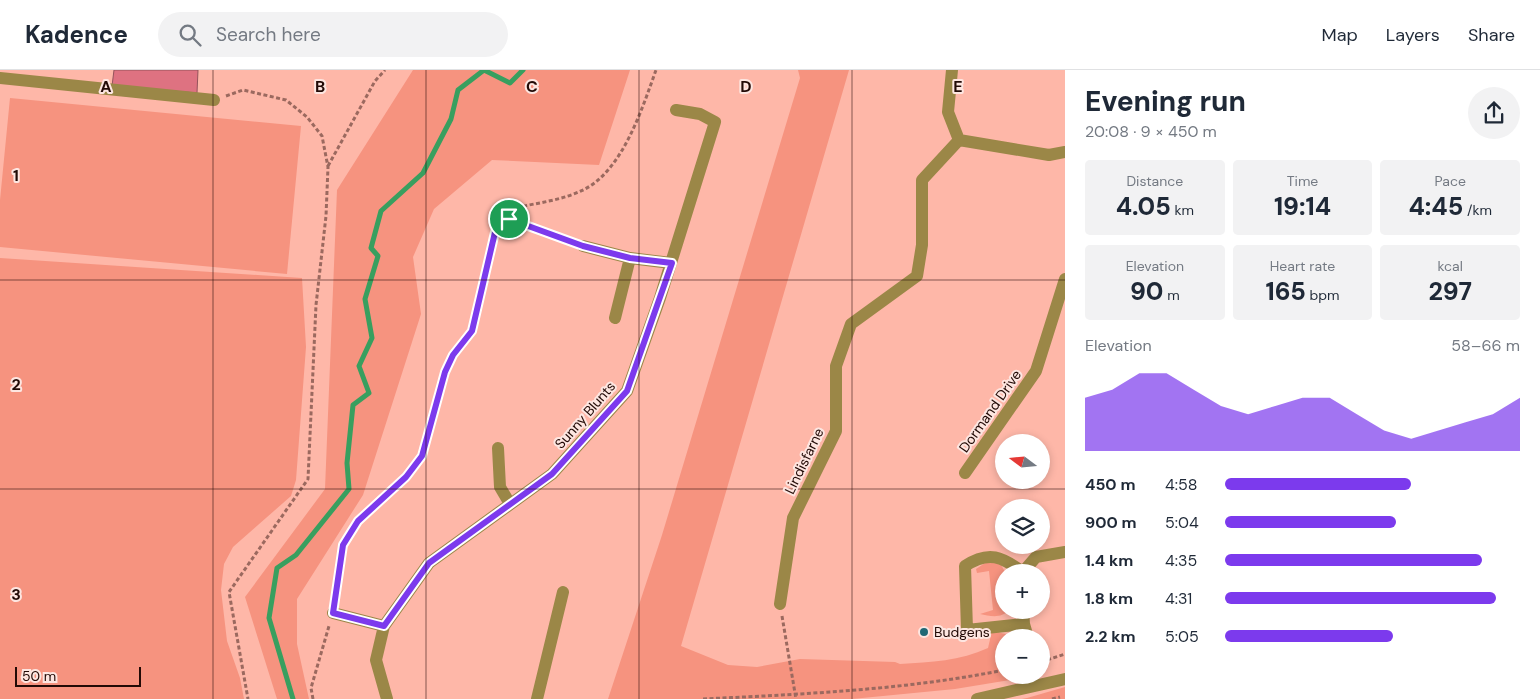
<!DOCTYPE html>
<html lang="en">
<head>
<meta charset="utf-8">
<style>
	:root { --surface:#fff; --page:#f2f2f3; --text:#1f2937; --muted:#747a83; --line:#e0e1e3; --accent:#7c3aed }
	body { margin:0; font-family:"DM Sans",sans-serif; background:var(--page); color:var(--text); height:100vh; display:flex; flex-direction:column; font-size:19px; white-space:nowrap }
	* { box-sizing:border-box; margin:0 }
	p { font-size:16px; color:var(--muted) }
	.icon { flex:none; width:28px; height:28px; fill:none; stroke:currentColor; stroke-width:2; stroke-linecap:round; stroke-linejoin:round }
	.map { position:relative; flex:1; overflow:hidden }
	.details { display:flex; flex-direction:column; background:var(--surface); width:475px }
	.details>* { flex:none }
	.needle { width:32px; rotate:286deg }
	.buttons { position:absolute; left:995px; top:364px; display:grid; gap:10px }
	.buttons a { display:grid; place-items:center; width:55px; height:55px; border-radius:50%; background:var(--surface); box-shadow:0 2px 8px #0003; font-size:25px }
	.scale { position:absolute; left:15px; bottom:12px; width:126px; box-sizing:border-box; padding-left:5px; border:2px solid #220a06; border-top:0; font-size:14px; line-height:18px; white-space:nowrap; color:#220a06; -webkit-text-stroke:4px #fde6e1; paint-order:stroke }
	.pin { position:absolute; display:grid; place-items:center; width:42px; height:42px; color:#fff; margin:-21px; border:2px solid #fff; border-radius:50%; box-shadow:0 1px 5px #0007 }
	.round { display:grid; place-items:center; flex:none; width:52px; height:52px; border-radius:26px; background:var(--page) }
	.headline { display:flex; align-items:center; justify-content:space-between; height:85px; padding:0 20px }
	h1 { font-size:28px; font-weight:800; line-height:38px }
	.stats { display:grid; grid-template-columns:repeat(3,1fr); gap:8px; height:85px; padding:5px 20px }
	.stats div { display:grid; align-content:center; border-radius:5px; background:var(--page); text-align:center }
	.stats b { font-size:25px; font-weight:800 }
	.stats small { font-size:14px; font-weight:400 }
	.stats p { font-size:14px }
	.chart { height:140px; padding:10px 20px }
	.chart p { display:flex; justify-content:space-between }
	.chart svg { width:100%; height:90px; margin-top:5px; fill:var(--accent); opacity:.7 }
	ul { padding:0 20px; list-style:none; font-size:16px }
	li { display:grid; grid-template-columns:80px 60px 1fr; align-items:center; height:38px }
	li i { height:12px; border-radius:6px; background:var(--accent) }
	header { display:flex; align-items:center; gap:30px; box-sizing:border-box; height:70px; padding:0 25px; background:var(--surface); border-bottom:1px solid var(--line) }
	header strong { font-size:24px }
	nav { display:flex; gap:28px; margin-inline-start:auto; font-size:18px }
	.search { width:350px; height:45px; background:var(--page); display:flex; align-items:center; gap:12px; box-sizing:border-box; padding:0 18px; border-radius:28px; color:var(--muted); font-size:19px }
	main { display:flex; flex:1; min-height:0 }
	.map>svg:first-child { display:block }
</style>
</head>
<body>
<header>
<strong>Kadence</strong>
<div class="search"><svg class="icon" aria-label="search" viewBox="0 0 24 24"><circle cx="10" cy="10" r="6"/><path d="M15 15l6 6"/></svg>Search here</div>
<nav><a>Map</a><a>Layers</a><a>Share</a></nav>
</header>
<main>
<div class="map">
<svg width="1065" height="629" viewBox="0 0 1065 629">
	<rect width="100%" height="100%" fill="#feb7a8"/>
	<path fill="#f6937f" d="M413,0H630L599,95L492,90L434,139L413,187L421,244L363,425L297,529V574L309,629H277L245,527L325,419L337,120Z
		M798,0H849L681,576L728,595L757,597L800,589L895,592L900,594C931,592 960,591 988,578L992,561L1010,565L1012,567L1004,568V605H1018L1016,609L955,619L852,629H608L662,465L800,8Z
		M10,28L301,56L287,204L0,177V130Z
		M0,188L302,208L306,277L296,410L291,426L233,477L224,494L221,520L227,571L240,608L244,629H0Z
		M985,493H1000L1005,502L1004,540H1009C1001,549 990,546 980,544L993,540L989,501L977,503L976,499Z
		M1065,617V629H1022L1027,628Z"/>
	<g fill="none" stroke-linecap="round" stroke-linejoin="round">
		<path stroke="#389f5f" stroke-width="5" d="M293,629L269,548L277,498L296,485L349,419L347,393L353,335L369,323L359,296L372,268L365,229L378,186L371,178L381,141L423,103L451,49L458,20L484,0L510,13L523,0"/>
	</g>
	<path fill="#de7281" stroke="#93535b" d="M114,0H198L197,23L112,16Z"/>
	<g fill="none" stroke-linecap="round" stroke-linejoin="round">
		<path stroke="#9b695f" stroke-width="3" stroke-dasharray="4 2.5" stroke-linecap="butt" d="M226,26L243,20L286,30L307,47L322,66L328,97L326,146L316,235L308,409L229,522L248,629
			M328,96L375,11L385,0
			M509,149L570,171
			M335,530L343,475L359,451L406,407L422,387L445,302L453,285L472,261L496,158L509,149L514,138C537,133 564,130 585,119C623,99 642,39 656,0
			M782,546L796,629
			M1041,592L1065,584
			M313,629L311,618L329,556
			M703,629C804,624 905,620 1004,600
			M1052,629L1060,627"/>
		<path stroke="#9b8747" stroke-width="12" d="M0,8L214,30
			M959,70L1049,85L1065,82
			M583,176L630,188L671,193
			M615,248L630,188
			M498,378L500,417L510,434
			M965,403L1036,301L1065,209
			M1023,502C1002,487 989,480 965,496L967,560L1024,554
			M1023,502L1036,487L1065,482
			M780,534L793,448L836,361V296L851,254L917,206L922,175V110L959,70L948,42L952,0
			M1023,540L1024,554L1028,568
			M333,543L384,556
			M387,629L376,590L384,556L429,493L552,404L627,321L660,228L715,52L700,44L676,40
			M537,629L563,522
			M977,629L1065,609"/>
	</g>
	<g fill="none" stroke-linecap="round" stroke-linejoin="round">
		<defs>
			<path id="route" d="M509,149L583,176L630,188L672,193L627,321L552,404L429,493L384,556L333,543L343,475L358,451L406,407L422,386L445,302L453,285L472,261L496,158Z"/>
		</defs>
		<use href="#route" stroke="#fff" stroke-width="10"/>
		<use href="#route" stroke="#7c3aed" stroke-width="6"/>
	</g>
	<path fill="none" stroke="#220a06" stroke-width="1" stroke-opacity="0.55" d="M213,0V629M426,0V629M639,0V629M852,0V629M0,210H1065M0,419H1065"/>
	<circle fill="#206875" stroke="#fde6e1" stroke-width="2" cx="924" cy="562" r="5"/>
	<g text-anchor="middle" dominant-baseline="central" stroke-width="4" stroke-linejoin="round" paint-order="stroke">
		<g font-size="14" fill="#220a06" stroke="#fde6e1">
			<text transform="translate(990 341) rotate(-55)">Dormand Drive</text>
			<text transform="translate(585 345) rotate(-49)">Sunny Blunts</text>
			<text transform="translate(804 391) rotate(-64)">Lindisfarne</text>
		</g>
		<g font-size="14" fill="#220a06" stroke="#fde6e1" text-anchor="start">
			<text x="934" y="562">Budgens</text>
		</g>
	</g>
	<g font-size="16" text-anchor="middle" font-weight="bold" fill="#220a06" stroke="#fde6e1" stroke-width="4" stroke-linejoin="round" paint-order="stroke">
		<text x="106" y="22">A</text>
		<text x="320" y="22">B</text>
		<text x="532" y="22">C</text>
		<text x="746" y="22">D</text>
		<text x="958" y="22">E</text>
		<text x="16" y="111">1</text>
		<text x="16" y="320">2</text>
		<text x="16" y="530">3</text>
	</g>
</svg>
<div class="buttons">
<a><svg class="needle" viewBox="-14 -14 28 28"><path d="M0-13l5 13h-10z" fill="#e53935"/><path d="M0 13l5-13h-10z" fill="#747a83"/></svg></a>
<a><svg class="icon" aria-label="layers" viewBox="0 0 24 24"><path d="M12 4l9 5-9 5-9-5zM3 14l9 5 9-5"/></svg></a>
<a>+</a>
<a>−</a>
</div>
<div class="scale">50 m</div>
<div class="pin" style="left:509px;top:149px;background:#1e9e55"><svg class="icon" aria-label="arrive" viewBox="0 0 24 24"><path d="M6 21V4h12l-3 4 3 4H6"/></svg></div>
</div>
<section class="details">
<div class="headline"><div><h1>Evening run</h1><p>20:08 · 9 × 450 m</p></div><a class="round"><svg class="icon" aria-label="share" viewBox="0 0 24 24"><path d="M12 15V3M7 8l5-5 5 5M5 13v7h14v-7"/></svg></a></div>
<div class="stats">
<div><p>Distance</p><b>4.05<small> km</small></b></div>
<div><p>Time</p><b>19:14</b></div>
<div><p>Pace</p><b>4:45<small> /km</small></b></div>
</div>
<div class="stats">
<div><p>Elevation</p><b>90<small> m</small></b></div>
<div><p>Heart rate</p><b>165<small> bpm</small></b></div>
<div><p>kcal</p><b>297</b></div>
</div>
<div class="chart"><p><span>Elevation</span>58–66 m</p>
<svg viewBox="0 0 160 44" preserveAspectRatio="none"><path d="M0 44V18L10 14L20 6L30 6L40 14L50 22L60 26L70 22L80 18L90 18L100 26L110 34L120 38L130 34L140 30L150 26L160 18V44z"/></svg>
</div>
<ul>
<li><b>450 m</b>4:58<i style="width:63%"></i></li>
<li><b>900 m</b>5:04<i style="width:58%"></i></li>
<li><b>1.4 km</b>4:35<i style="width:87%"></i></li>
<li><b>1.8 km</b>4:31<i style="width:92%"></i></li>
<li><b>2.2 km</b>5:05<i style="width:57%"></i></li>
</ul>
</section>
</main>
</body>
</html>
